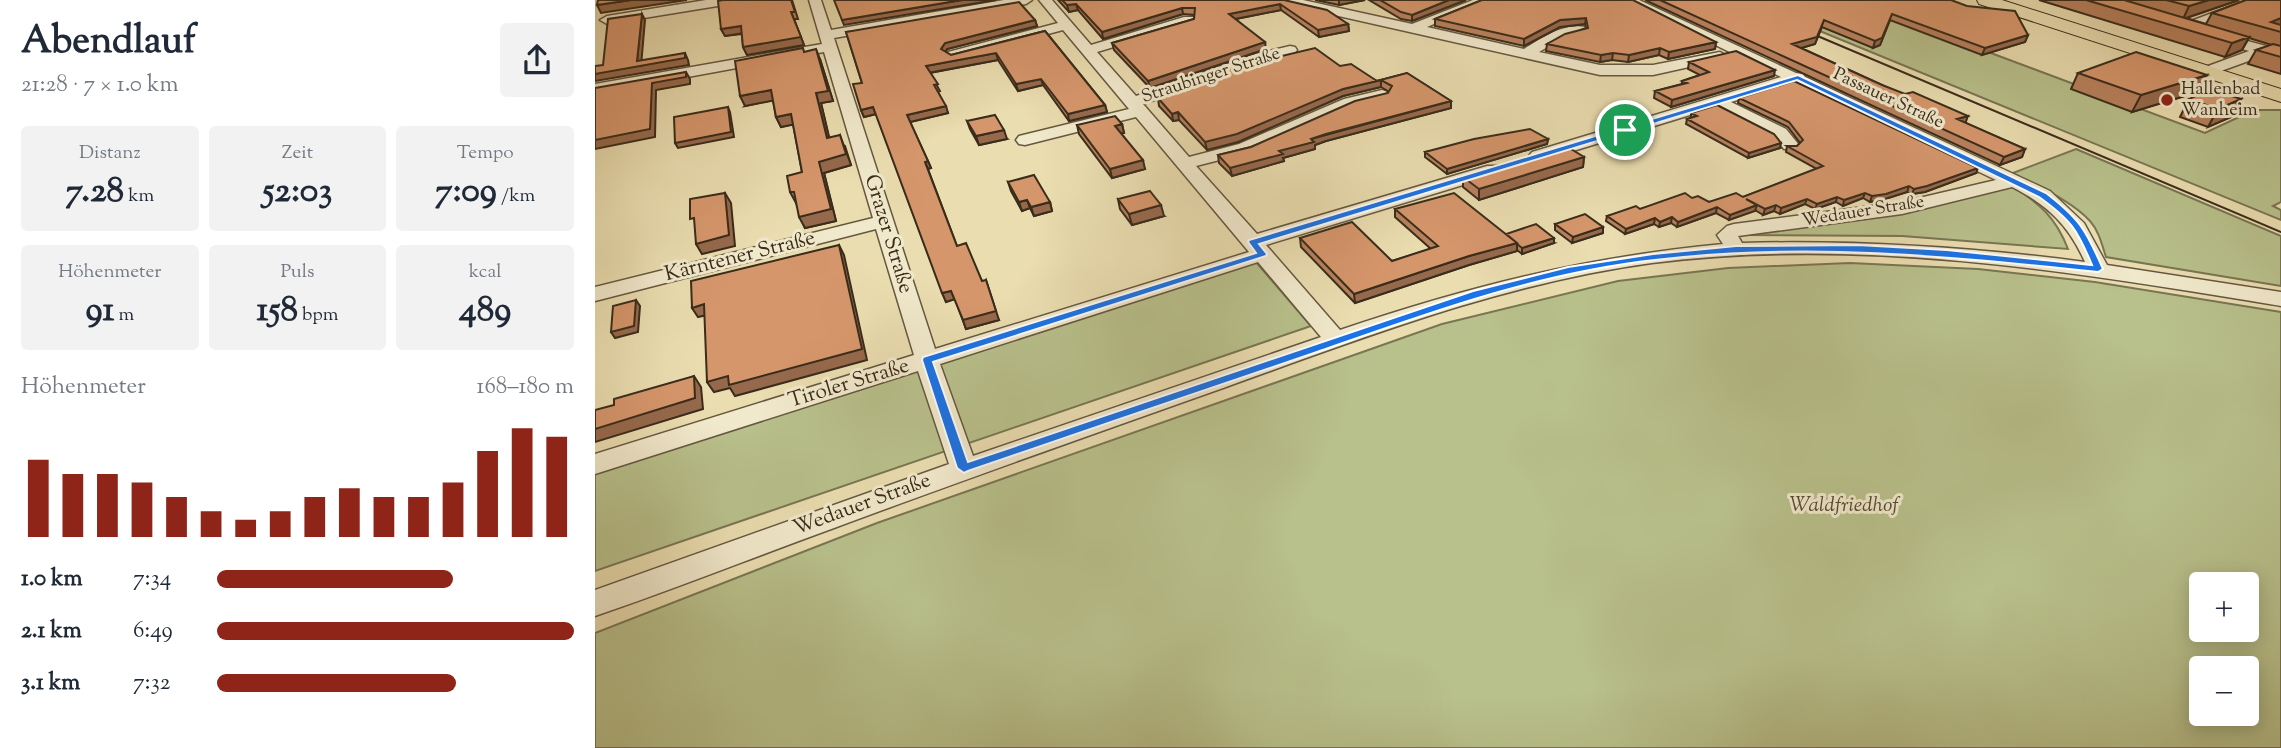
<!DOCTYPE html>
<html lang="de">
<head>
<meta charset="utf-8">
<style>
	:root { --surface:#fff; --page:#f2f2f3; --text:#1f2937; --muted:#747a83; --accent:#8f2418 }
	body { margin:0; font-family:"Sorts Mill Goudy",serif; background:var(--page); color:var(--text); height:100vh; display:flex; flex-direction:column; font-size:26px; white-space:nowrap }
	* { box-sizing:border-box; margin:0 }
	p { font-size:23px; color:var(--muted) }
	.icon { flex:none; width:38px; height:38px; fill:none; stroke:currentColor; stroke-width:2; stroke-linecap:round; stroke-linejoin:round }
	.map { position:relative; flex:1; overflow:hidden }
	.details { display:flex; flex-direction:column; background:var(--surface); width:595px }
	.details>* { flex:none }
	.buttons { position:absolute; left:1594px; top:572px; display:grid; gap:14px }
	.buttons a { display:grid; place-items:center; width:70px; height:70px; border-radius:7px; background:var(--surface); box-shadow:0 4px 18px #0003; font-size:35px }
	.pin { position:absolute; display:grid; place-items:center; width:60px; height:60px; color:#fff; margin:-30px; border:4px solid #fff; border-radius:50%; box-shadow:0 2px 7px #0007 }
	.round { display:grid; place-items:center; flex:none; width:74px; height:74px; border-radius:7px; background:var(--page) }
	.headline { display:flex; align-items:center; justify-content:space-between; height:119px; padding:0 21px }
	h1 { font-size:38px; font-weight:700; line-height:52px }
	.stats { display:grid; grid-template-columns:repeat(3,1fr); gap:10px; height:119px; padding:7px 21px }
	.stats div { display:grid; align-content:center; border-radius:7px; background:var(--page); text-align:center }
	.stats b { font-size:35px; font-weight:700 }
	.stats small { font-size:19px; font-weight:400 }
	.stats p { font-size:19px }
	.chart { height:196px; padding:14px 21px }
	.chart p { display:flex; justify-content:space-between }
	.chart svg { width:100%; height:126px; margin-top:7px; stroke:var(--accent); stroke-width:6 }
	ul { padding:0 21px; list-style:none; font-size:23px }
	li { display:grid; grid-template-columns:112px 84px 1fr; align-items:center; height:52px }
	li i { height:18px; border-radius:9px; background:var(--accent) }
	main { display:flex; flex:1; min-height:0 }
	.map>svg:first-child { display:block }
</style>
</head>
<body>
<main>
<section class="details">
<div class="headline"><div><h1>Abendlauf</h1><p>21:28 · 7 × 1.0 km</p></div><a class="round"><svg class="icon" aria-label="share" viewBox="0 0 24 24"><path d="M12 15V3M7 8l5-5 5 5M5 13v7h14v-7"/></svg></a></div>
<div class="stats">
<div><p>Distanz</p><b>7.28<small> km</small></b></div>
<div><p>Zeit</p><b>52:03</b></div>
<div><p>Tempo</p><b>7:09<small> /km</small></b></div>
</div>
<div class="stats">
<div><p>Höhenmeter</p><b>91<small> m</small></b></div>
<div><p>Puls</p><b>158<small> bpm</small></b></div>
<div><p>kcal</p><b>489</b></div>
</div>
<div class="chart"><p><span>Höhenmeter</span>168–180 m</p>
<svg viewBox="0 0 160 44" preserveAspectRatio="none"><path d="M5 44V17M15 44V22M25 44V22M35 44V25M45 44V30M55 44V35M65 44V38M75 44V35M85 44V30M95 44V27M105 44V30M115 44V30M125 44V25M135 44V14M145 44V6M155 44V9"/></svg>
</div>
<ul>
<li><b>1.0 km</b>7:34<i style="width:66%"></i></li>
<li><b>2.1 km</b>6:49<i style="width:100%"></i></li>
<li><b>3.1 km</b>7:32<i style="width:67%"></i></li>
</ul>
</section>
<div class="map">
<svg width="1686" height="748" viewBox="0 0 1686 748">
	<rect width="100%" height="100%" fill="#eaddb0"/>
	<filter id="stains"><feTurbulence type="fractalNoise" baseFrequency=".00286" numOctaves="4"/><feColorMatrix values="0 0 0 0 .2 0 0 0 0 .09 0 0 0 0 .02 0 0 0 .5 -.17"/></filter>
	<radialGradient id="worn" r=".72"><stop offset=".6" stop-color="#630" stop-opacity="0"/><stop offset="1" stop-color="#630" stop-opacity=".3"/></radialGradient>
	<path fill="#b8c08b" stroke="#787653" stroke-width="2" fill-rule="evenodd" d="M1149,0L1270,6L1610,133L1659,110H1686V202L1678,206L1686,210V220Z
		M1481,149L1686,236V286L1511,257C1507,245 1504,231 1495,221C1476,200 1443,187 1418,173Z
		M1416,186C1445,203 1461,218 1473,249L1307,236L1143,235Z
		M660,261L716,326L0,571V469Z
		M1255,263L1383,269L1500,282L1686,312V748H0V633L282,523L847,324L1023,281L1133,268ZM1606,584H1652V630H1606ZM1606,668H1652V714H1606Z"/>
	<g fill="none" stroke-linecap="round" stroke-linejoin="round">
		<defs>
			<path id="minor" d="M111,0H141L135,4L12,24L5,20L12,16Z
				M214,0H226L236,30L409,0H437L431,4L239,38L340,349L654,252L541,117L430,145L424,144L421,140L424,136L534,109L468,30L358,59L351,55L353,52L463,23L444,0H457L496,45L589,17H599V23L502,52L541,96L661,54L695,46L700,47L702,50L700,53L671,60L548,104L594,157L644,144L749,99L787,90L793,92L795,95L793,98L760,106L656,152L601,166L662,234L892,166H904L907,170L904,174L671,245L745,330C875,286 991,257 1128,244L1122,235L1132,226L1139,224L1307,202L1401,180L1198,83L1136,102L1191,129L1204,145L1201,149H1189L1179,137L1121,107L949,160H937L934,156L937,152L1186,77L1028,0H1044L1201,73L1208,74L1210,77L1455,191L1489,223L1512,265L1686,292V306C1479,272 1267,236 1057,263C908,283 768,338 628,388C498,434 368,480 239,528C159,557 80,589 0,616V590L354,464L323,371L0,474V454L319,355L281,229L0,301V287L278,218L229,52L0,94V84L227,44ZM1417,187C1453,205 1474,226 1490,262C1376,247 1262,240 1147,243L1143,236L1307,214ZM663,262L726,337L378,456L345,364Z
				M685,0H708L817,24L878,0H895L832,27L929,49C947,38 968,23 990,27V33L968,38L944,52L1005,65H1058L1125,52L1132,56L1130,59L1058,75H1005L686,3Z
				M1652,0H1670L1592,30L1587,31L1580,27Z
				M1619,32L1686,50V59L1670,55L1615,75H1605L1602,72L1605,69L1654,51L1614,39L1612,36Z"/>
			<path id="major" d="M1382,0H1407L1686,89V102L1384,4Z"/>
		</defs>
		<use href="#minor" stroke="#655840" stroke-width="3"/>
		<use href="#major" stroke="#392c1b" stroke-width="2"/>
		<use href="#minor" fill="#f1e9cc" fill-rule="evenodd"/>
		<use href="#major" fill="#eaddb0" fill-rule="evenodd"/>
		<path stroke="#392c1b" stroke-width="2" d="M1206,29L1686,232"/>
	</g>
	<path fill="#b8815d" stroke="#392c1b" stroke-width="2" d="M197,0L203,19H199L209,45L152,55L148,47L147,34L130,36L126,29Z
		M463,0H689L753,24L754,31L724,37L686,10L641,19L671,49L555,88L519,50L517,43L599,19V15L588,14L508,39L483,10L474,12Z
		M720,0H770L744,5Z
		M774,0H871L817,21L806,19Z
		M887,0L1121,42L1120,49L1073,59L1064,55L1033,62L1017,60L1005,62L951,51L952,44L991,28L990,24L965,27L929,46L840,26V19Z
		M1050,0H1356L1433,35L1430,42L1387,55L1295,20L1285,45L1278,48L1227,27L1220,44L1206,48L1370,123L1430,149L1427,157L1405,165Z
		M1444,0H1644L1591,18L1611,24L1617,13L1686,0V74L1653,64L1661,50L1677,45L1654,38L1647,50L1630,57Z
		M440,20L442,26L352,49L351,52L356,55L450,31L510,105L512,112L474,121L448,85L423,91L403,60L335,73L345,91L343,92L353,113L315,122L336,168L333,169L362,246L404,320L371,329L360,299L351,302L281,114L269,117L266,110L267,83L251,32Z
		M209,52L225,59L238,101L226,103L234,138L250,146L256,165L229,173L241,221L210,228L201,203L195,192L207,172L198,124L186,127L181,117L178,100L150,106Z
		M687,56L745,66L782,81L812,73L856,101V108L731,141L720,145V149L688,158L689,161L637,176L624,163L623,155L656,147L793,93L794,92L786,87L748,96L643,142L612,150L584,120L578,121L564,106L563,98L565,97V93Z
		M1094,62L1179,76L1076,107L1059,98L1060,91L1087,84V81L1105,75L1093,69Z
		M1483,73L1603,92L1537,112L1476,89Z
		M1144,98L1381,173L1330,192L1317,194L1312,192L1290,199L1275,202L1268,198L1248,206L1241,202L1220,209L1210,204L1185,214L1179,211L1168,215L1160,210L1134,220L1121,213L1082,227L1076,223L1064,227L1059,224L1030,234L1011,221L1012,216L1097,198L1114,202L1148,197L1222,169L1191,152L1192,146H1202L1205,143L1193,127L1143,103Z
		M1594,99H1646L1636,117L1613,127L1585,117Z
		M1096,113L1185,148L1153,158L1091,124L1092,119L1096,118Z
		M372,121L412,139L384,145L375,129Z
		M527,124L529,133H526L550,169L517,178L484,134L482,125Z
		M953,139L952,144L852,174L830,157V152Z
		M989,157L988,167L884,200L868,187V177Z
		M413,182L455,202L457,211L439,216L435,208L427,211L416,191Z
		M523,199L569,216L537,225L525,209Z
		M800,209L911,234L959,243L927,254L922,250V251L874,265L760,303L706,247L705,238L797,261L836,249L800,217Z
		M960,224L1008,233L977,243L960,230Z"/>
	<path fill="#96694c" stroke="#392c1b" stroke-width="2" d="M36,0H92L6,13L2,5Z
		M367,0H401L249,25L247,20Z
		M744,0H770L744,5Z
		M854,0H871L817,21V15Z
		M1614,0H1644L1588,19L1594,6Z
		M481,4L483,10L474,12L472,5Z
		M685,4L686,10L635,20L634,14Z
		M587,8L588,14L508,39L507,32Z
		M196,12L209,45L152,55L148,47Z
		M47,14L50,20L46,66L90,53L93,60L94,65L0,81V74L42,61Z
		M991,18L990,24L965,27L929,46V39L965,20Z
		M1686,18V29L1676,22Z
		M440,20L442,26L352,49L348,56L346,49L350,43Z
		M1229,20L1220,44L1196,51L1197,44Z
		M1295,20L1285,45L1278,48L1280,41Z
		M753,24L754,31L724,37L723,30Z
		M146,26L149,33L130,36L126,29Z
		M1433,35L1430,42L1387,55L1390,48Z
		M1654,37L1647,50L1630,57L1637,43Z
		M670,42L671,49L555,88L553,81Z
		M1121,42L1120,49L1073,59L1074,52Z
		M1065,48L1064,55L1033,62L1034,55Z
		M221,49L225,59L238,101L226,103L237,149L232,138L221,93Z
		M401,53L403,60L333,73L331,66Z
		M1018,53L1017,60L1005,62L1006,55Z
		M1180,70L1179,76L1076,107L1077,100Z
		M91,72L95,79V84L61,90L60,137L0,149V140L57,83Z
		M1612,75L1603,92L1537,112L1546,95Z
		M446,79L448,85L423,91L421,84Z
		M786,80V87L748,96L643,142L612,150L610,142L748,89Z
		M176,90L181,100L150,106L145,96Z
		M1646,99L1636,117L1613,127L1623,109Z
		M856,101V108L731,141L720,145V149L688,158L689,161L637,176L635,168L716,139Z
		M510,105L512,112L474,121L473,114Z
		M351,106L353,113L315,122L312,115Z
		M133,107L135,112L139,137L83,148L80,143Z
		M278,107L281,114L269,117L266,110Z
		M583,112L584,120L578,121L577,114Z
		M196,114L201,124L186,127L181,117Z
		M1373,116L1370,124L1362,119Z
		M527,124L529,133L522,134L520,126Z
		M409,130L412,139L384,145L381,136Z
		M245,135L256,165L229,173L241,221L210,228L204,217L224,162Z
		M953,139L952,144L852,174V169Z
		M1186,143L1185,148L1153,158L1154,153Z
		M1430,149L1427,157L1405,165L1409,157Z
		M989,157L988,167L884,200V189Z
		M548,160L550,169L517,178L515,169Z
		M333,161L336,168L333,169L330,162Z
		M1383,168L1381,173L1330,192L1317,194L1319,189Z
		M1314,186L1312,192L1290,199L1275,202L1277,196Z
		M130,193L136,203L140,246L107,254L101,244Z
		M1270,193L1268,198L1248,206L1249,200Z
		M1242,197L1241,202L1220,209L1222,204Z
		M1212,199L1210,204L1185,214L1186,208Z
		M432,200L435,208L427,211L424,202Z
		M455,202L457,211L439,216L436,207Z
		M566,205L569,216L537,225L534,214Z
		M1162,205L1160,211L1134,220L1135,215Z
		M1181,205L1179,211L1168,215L1170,209Z
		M1122,207L1121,213L1082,227L1083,222Z
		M1077,217L1076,223L1064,227L1065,222Z
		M1060,218L1059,224L1030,234L1031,229Z
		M1008,227V233L977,243L978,237Z
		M959,238V243L927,254V248Z
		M922,243V251L874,265L760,303L759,294L874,256Z
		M244,245L249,255L272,360L140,396L135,388L119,392L112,382Z
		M391,280L404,320L371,329L368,320Z
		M356,291L360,299L351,302L347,293Z
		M41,300L45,306L43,332L20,338L16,332Z
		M109,304L116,314L103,317L97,308Z
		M99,376L106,387L108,409L0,442V429Z"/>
	<path fill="#d6966c" stroke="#392c1b" stroke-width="2" d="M3,0H36L2,5Z
		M128,0H196L200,12H196L206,37L148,47L146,26L126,29L123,1Z
		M239,0H367L247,20Z
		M467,0H689L732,10L753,24L723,30L685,4L634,14L670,42L553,81L517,43L599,19L600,8H587L507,32L481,4L472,5Z
		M785,0H854L817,15L806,12Z
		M887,0H1038L1121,42L1074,52L1065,48L1034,55L1018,53L1006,55L952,44L970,34L993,28L991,18L965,20L929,39L840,19Z
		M1065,0H1356L1372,6L1420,11L1433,35L1390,48L1297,14L1287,38L1280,41L1229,20L1222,37L1197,44L1287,85L1310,94L1318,92L1373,116L1362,119L1430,149L1409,157Z
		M1491,0H1529L1654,37L1637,43Z
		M1571,0H1614L1594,6Z
		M1651,0H1686V18L1676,22L1686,25V32L1617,13Z
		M424,2L440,20L350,43L346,49L356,55L450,31L510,105L473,114L446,79L421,84L401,53L331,66L343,84L339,85L351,106L312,115L333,161L330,162L362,246L371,243L387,281L391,280L401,311L368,320L356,291L347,293L278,107L266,110L258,84L267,83L251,32Z
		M47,14L42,61L90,53V58L0,74V66L8,65L13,19Z
		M1678,44L1686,46V57L1661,50Z
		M208,48L209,52L221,49L233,91L221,93L232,138L245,135L251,154L224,162L236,209L204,217L199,192H195L192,176L207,172L196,114L181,117L176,90L145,96L140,61Z
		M720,48L745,66L756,64L782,81L812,73L856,101L731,134L716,139L719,142L684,151L688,154L635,168L623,155L656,147L760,101L793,93L797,86L786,80L748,89L642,134L610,142L583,112L577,114L563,98L567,96L565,93L671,56L683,53L687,56Z
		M1141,51L1180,70L1077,100L1060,91L1092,83L1087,81L1114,72L1094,62Z
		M1541,52L1612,75L1546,95L1483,73Z
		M91,72V77L57,83L55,129L0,140V88Z
		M1199,81L1383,168L1332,186L1319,189L1314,186L1291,194L1277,196L1270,193L1249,200L1242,197L1222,204L1212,199L1186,208L1181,205L1170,209L1151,199L1162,205L1135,215L1122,207L1083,222L1077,217L1065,222L1060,218L1031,229L1012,216L1041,206L1045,209L1090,193L1097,198L1103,196L1114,202L1141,193L1148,197L1228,166L1192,146H1202L1208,140L1194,122L1144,98Z
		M1615,89L1646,99L1623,109L1594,99Z
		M1122,105L1179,134L1186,143L1154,153L1092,119L1102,116L1096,113Z
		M133,107L136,132L80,143L79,117Z
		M400,115L409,130L381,136L372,121Z
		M520,116L527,124L520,126L548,160L515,169L482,125Z
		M935,129L953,139L852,169L830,152L879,139Z
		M971,146L989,157L884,189L868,177Z
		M439,175L455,202L436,207L432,200L424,202L413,182Z
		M555,191L566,205L534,214L523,199Z
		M130,193L134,235L101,244L99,218L95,219V199Z
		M859,193L922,243L874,256L759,294L705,238L757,222L797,261L843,246L800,209Z
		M990,214L1008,227L978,237L960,224Z
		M941,224L959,238L927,248L922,244V243L911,234Z
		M244,245L267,349L134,385L133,376L112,382L109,304L97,308L96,281Z
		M41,300L39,326L16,332L18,306Z
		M99,376L100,398L0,429V410L19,405V399Z"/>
	<path fill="#1a73e8" stroke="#fff" stroke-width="2" fill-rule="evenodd" d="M1203,75L1451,193C1485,219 1491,230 1508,269L1503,272C1353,256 1211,242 1060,260C942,273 833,313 722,352C606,391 489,431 373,471L369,473L362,468L327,360L328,357L661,253L653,242L654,240ZM1202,80L1444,197C1476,220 1482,229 1497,265L1352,250L1263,245L1141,246L1058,254L973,267L878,291L373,462L338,362L671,256L672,254L664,244Z"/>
	<circle fill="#8f2418" stroke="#f1e9cc" stroke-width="2.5" cx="1572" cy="100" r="7"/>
	<g text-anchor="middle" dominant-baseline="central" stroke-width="6" stroke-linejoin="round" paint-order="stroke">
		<g font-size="18" fill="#392c1b" stroke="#f1e9cc">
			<text transform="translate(616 76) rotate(-18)">Straubinger Straße</text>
			<text transform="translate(1293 99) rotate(25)">Passauer Straße</text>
			<text transform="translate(1268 212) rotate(-9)">Wedauer Straße</text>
		</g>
		<g font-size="18" fill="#392c1b" stroke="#f1e9cc" text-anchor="start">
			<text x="1586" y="90">Hallenbad<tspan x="1586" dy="21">Wanheim</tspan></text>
		</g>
		<g font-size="21" fill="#392c1b" stroke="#f1e9cc">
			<text transform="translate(293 234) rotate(73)">Grazer Straße</text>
			<text transform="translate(145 257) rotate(-14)">Kärntener Straße</text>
			<text transform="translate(254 384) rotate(-17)">Tiroler Straße</text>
			<text transform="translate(267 505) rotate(-20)">Wedauer Straße</text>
		</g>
		<g font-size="21" font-style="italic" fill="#524a31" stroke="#f1e9cc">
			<text x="1249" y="506">Waldfriedhof</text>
		</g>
	</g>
	<rect width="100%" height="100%" filter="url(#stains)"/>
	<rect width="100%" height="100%" fill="url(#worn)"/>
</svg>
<div class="buttons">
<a>+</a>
<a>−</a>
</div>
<div class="pin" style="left:1030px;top:130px;background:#1e9e55"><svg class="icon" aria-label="arrive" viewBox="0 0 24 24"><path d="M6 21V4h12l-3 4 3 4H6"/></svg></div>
</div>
</main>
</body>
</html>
